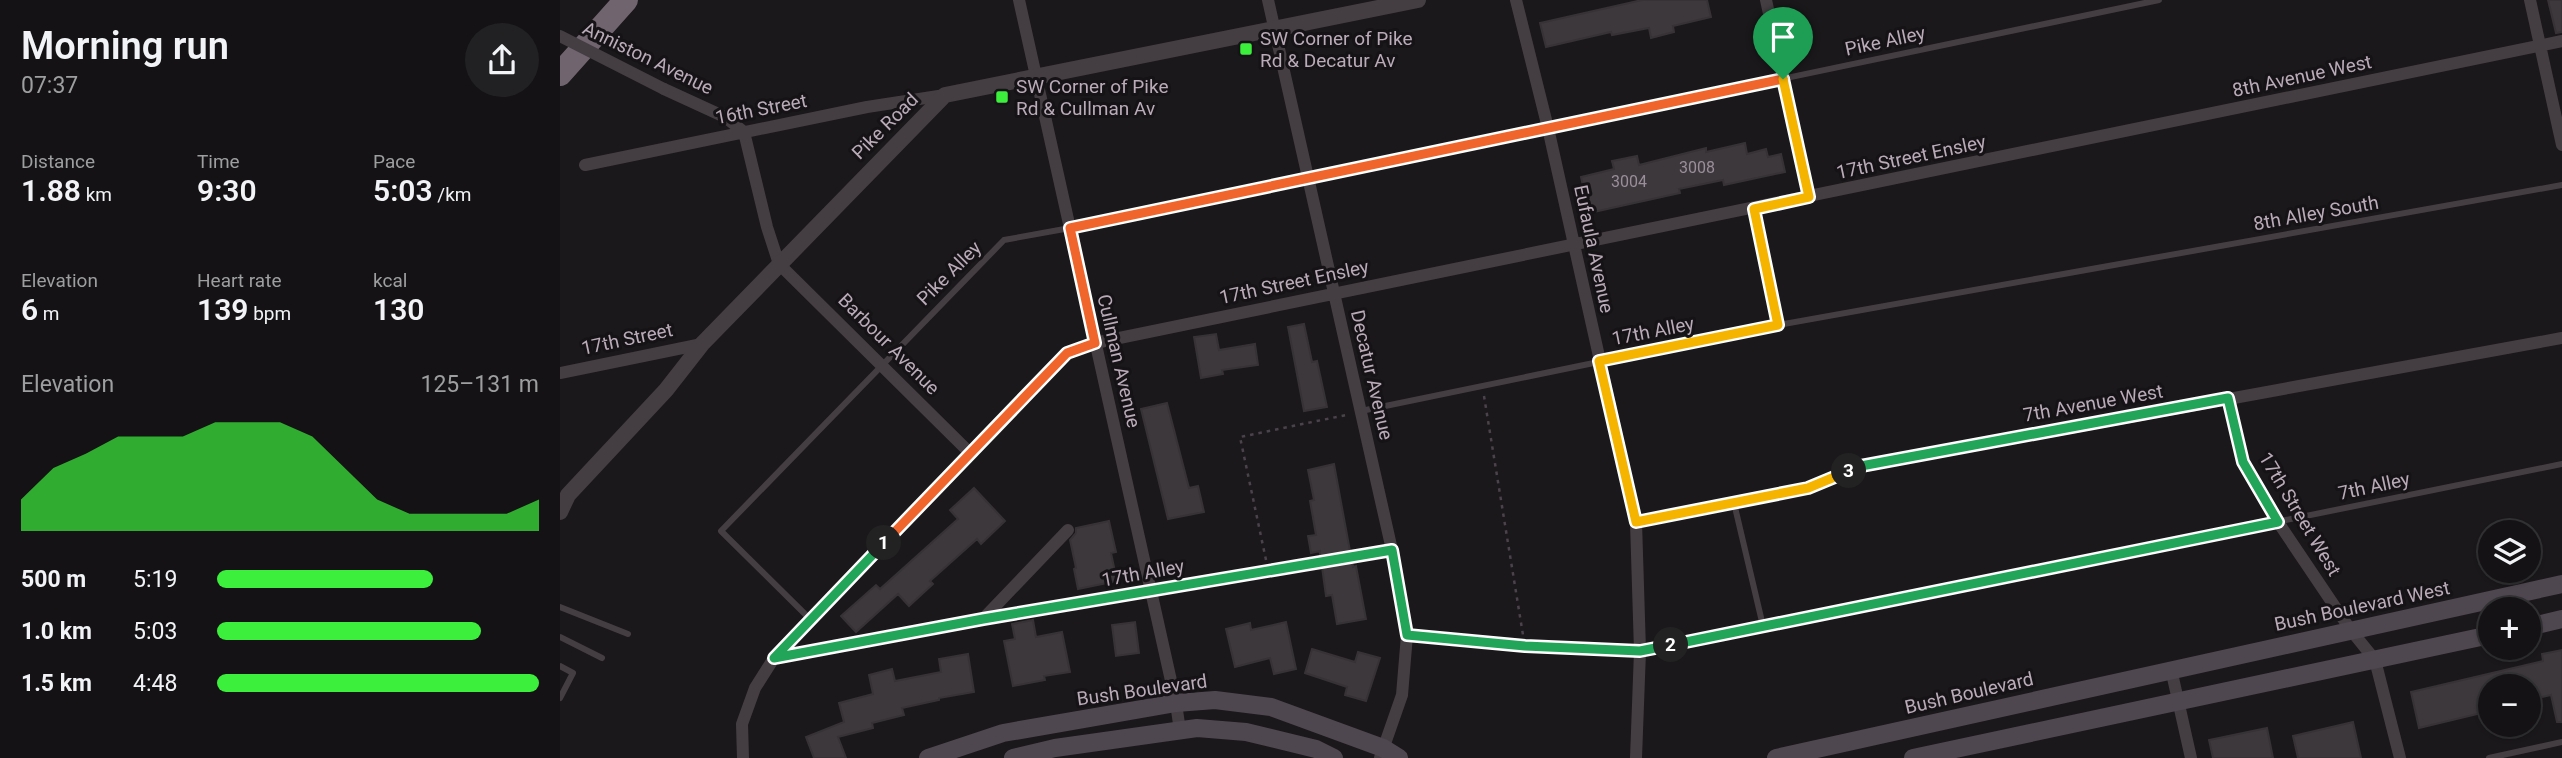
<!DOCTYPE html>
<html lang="en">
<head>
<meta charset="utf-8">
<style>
	:root { --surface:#141214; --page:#212022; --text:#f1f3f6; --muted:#9d9ea0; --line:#333234; --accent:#3cef3c }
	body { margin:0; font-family:Roboto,sans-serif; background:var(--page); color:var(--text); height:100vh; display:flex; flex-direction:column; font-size:26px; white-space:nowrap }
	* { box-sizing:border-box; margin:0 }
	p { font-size:23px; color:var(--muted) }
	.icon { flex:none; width:38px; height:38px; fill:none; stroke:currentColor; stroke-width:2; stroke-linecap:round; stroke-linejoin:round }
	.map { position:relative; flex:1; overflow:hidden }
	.details { display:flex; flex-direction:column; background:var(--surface); width:560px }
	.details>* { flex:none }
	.controls { position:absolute; left:1918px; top:520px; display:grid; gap:14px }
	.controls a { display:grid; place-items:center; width:63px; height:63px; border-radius:50%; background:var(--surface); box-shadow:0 2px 5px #0004,0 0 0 2px var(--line); font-size:35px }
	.pin { position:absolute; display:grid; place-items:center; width:60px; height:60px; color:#fff; margin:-72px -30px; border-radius:50% 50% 50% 0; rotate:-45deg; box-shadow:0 0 7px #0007 }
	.pin .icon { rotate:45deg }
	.km { position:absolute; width:35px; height:35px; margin:-18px; border-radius:50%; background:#222; color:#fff; font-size:19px; line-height:35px; text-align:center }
	.round { display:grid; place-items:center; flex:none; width:74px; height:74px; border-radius:37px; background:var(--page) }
	.head { display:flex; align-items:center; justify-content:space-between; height:119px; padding:0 21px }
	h1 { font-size:38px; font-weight:600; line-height:52px }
	.figures { display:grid; grid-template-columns:repeat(3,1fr); gap:10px; height:119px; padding:7px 21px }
	.figures div { display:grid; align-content:center }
	.figures b { font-size:30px; font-weight:600 }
	.figures small { font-size:19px; font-weight:400 }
	.figures p { font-size:19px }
	.chart { height:196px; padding:14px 21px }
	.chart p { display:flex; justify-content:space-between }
	.chart svg { width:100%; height:126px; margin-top:7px; fill:var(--accent); opacity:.7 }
	ul { padding:0 21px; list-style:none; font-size:23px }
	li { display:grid; grid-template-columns:112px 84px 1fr; align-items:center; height:52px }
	li i { height:18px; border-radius:9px; background:var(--accent) }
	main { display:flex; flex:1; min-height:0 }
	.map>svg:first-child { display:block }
</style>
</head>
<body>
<main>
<section class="details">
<div class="head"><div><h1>Morning run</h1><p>07:37</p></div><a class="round"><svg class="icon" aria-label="share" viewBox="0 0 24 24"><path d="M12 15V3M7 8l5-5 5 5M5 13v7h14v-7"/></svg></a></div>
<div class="figures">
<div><p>Distance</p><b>1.88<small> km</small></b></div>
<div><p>Time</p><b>9:30</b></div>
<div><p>Pace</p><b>5:03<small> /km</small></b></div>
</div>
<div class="figures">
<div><p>Elevation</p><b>6<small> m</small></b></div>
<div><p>Heart rate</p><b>139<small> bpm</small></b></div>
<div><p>kcal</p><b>130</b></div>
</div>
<div class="chart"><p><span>Elevation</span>125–131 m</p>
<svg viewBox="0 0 160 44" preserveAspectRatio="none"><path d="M0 44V33L10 22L20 17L30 11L40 11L50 11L60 6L70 6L80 6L90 11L100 22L110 33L120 38L130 38L140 38L150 38L160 33V44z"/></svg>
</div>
<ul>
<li><b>500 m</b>5:19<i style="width:67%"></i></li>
<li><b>1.0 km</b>5:03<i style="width:82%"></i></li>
<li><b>1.5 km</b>4:48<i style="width:100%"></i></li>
</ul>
</section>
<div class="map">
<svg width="2002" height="758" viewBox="0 0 2002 758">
	<rect width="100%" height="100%" fill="#1a181a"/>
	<path fill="#3c383b" stroke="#363235" stroke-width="2" d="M1082,0H1147L1151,17L1113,26L1114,32L1091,38L1089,28L1052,35L1051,32L986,47L980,23Z
		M1988,0H2002V32L1996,33Z
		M1185,143L1187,154L1206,149L1208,157L1221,154L1225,172L1164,185L1163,180L1119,189L1120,193L1029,213L1021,177L1054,169L1052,161L1077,156L1079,165L1146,148V152Z
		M744,324L752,362L757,361L767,407L744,411L728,327Z
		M656,334L659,350L695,344L698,365L662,370L663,374L641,378L634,337Z
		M607,403L629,488L638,486L644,512L608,519L581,409Z
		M774,464L790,551L760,556V551L751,553L748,536L756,535L750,501L754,500L748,470Z
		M414,488L445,521L421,544L417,539L370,581L373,584L349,606L338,594L296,632L281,616L316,585L320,589L398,519L390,510Z
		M549,521L556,552L551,553L557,581L518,589L514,569L516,568L510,540L516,533V528Z
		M792,562L793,567L796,566L806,619L777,624L772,595L766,596L762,567Z
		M473,620L476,637L502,632L510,672L484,676L485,680L453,686L444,641L455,639L452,624Z
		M575,622L579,653L556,656L552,625Z
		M726,622L736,669L714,674L710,658L675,667L666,629L690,623L691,630Z
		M752,649L795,662L798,652L820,658L806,701L785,695L787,687L745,673Z
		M2002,650V722H1997L1991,695L1969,700V686H1930V711L1859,728L1851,692L1983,661L1982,654Z
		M408,654L414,692L379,698V700L342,708L344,715L312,723L313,728L278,737L286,758H254L246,737L284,722L279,703L313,694L309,675L332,669L335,681L381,672L379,659Z
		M1793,722L1801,758H1738L1733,736Z
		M1707,728L1713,758H1653L1649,740Z"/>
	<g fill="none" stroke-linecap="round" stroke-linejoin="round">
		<path stroke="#4b434b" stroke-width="2.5" stroke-dasharray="3.5 5" stroke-linecap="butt" d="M924,396L963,635
			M706,560L680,437L786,415"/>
		<path stroke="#443e43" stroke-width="6" d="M1194,209L1218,325
			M801,411L1218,325L2002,185
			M1174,503L1203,626
			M0,607L68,634
			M425,618L832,550
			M251,620L161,531L444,240L510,228L1599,0
			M847,635L965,646L1080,651L2002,464
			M0,637L42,658
			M0,666L13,673L0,698
			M1929,758L2002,742"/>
		<path stroke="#443e43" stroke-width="12" d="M459,0L616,703L620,731
			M708,0L832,550L847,635L842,695L820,758
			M956,0L988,128L1076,522L1080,651L1076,758
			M1206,0L1249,197
			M1970,0L2002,145
			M104,89L165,117L184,132L207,227L219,264L410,453
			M25,165L307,107L385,95
			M0,373L142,344
			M1668,398L1683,462L1718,522L1790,629L1815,660L1840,758
			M1076,522L1248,488L1301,466L2002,338
			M214,658L423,619L508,530
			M1611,669L1631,758
			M183,758L182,724L195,688L214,658L507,353L535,343L2002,41"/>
		<path stroke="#443e43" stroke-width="16" d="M0,512L8,495L106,390L142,344L385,95L858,0"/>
		<path stroke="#4f474f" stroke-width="18" d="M1969,627L2002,619
			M368,758L443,733L616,703L655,700L711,707L823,748L839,758
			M453,758L495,748L637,728L686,732L756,749L774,758
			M1216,758L2002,584
			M1353,758L1930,635"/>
		<path stroke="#70656f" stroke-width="24" d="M0,74L66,0"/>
		<path stroke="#443e43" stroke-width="12" d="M0,36L104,89"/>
	</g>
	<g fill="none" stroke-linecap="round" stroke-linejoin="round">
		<defs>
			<path id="split-1" d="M324,543L507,353L535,343L510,228L1223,79"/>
			<path id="split-2" d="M324,543L214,658L423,619L832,550L847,635L965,646L1080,651L1111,645"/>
			<path id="split-3" d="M1111,645L1718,522L1683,462L1668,398L1301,466L1289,471"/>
			<path id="split-4" d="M1223,79L1249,197L1194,209L1218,325L1039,361L1076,522L1248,488L1289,471"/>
		</defs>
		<use href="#split-1" stroke="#fff" stroke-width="14"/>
		<use href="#split-2" stroke="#fff" stroke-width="14"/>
		<use href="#split-3" stroke="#fff" stroke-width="14"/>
		<use href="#split-4" stroke="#fff" stroke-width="14"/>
		<use href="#split-1" stroke="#f0652b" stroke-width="9"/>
		<use href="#split-2" stroke="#22a559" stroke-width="9"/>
		<use href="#split-3" stroke="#22a559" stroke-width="9"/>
		<use href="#split-4" stroke="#f5b400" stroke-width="9"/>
	</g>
	<g fill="#3cef3c" stroke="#151315" stroke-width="2.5">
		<rect x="679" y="42" width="14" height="14" rx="3.5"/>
		<rect x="435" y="90" width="14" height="14" rx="3.5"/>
	</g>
	<g text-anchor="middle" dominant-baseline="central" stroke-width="6" stroke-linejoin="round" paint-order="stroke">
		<g font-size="16" fill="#9a8e9a">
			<text x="1137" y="167">3008</text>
			<text x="1069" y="181">3004</text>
		</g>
		<g font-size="19" fill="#baabb9" stroke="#151315" text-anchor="start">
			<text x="700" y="38">SW Corner of Pike<tspan x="700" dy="22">Rd &amp; Decatur Av</tspan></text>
			<text x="456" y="86">SW Corner of Pike<tspan x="456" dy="22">Rd &amp; Cullman Av</tspan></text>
		</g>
		<g font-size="19" fill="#baabb9" stroke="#151315">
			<text transform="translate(1325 41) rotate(-12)">Pike Alley</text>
			<text transform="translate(88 58) rotate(26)">Anniston Avenue</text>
			<text transform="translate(1742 76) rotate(-12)">8th Avenue West</text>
			<text transform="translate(201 109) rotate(-11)">16th Street</text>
			<text transform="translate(325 126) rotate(-45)">Pike Road</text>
			<text transform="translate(1351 157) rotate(-12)">17th Street Ensley</text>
			<text transform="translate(1756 213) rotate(-10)">8th Alley South</text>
			<text transform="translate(1034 249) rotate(78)">Eufaula Avenue</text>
			<text transform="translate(389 273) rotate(-45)">Pike Alley</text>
			<text transform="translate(734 282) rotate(-12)">17th Street Ensley</text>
			<text transform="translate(1093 331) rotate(-11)">17th Alley</text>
			<text transform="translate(67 339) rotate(-12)">17th Street</text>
			<text transform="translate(329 344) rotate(45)">Barbour Avenue</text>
			<text transform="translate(559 361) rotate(77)">Cullman Avenue</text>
			<text transform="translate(812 375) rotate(77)">Decatur Avenue</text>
			<text transform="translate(1533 403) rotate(-10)">7th Avenue West</text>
			<text transform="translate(1814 486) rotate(-12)">7th Alley</text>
			<text transform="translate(1740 514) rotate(59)">17th Street West</text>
			<text transform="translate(583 573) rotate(-10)">17th Alley</text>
			<text transform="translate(1802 606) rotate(-12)">Bush Boulevard West</text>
			<text transform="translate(582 690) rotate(-8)">Bush Boulevard</text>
			<text transform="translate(1409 693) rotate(-13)">Bush Boulevard</text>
		</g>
	</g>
</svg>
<div class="controls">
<a><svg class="icon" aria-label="layers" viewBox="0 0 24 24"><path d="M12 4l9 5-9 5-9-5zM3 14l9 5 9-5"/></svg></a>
<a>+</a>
<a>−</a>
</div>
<div class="pin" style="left:1223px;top:79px;background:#1e9e55"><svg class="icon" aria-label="arrive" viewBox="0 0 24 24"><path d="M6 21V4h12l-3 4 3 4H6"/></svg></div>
<b class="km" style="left:324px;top:543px">1</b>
<b class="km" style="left:1111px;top:645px">2</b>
<b class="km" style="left:1289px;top:471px">3</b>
</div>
</main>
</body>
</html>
